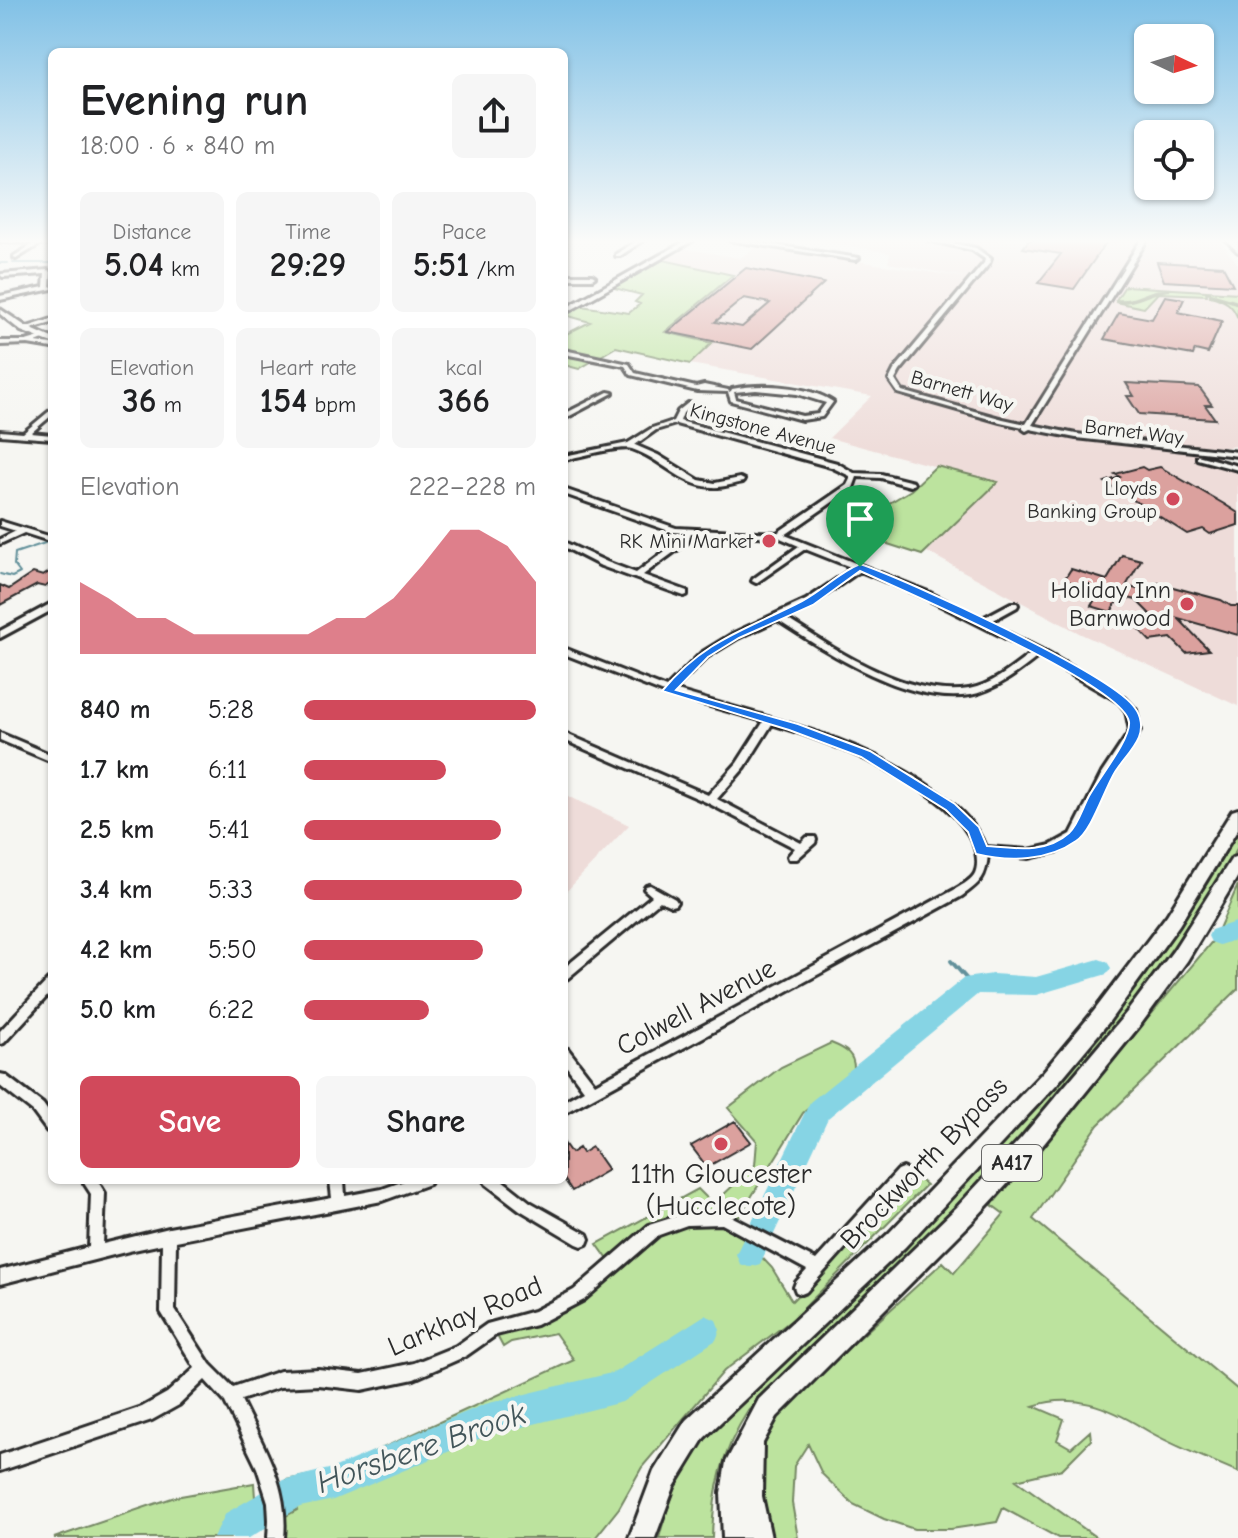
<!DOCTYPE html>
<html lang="en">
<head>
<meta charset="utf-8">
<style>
	:root { --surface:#fff; --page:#f6f6f6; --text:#202124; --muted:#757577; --accent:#d1495b }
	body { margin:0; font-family:"Comic Neue",sans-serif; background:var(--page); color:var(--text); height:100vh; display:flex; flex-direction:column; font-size:30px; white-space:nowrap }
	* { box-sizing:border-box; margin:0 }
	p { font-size:26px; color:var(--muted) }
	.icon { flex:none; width:44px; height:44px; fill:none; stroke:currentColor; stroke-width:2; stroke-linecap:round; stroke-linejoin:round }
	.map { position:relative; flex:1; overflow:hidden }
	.drawer { position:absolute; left:48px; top:48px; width:520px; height:1136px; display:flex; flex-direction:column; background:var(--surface); border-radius:12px; box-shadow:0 2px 6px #0004 }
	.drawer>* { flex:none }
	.needle { width:52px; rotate:94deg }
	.fabs { position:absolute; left:1134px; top:24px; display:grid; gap:16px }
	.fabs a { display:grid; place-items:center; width:80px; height:80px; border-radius:12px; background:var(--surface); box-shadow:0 2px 6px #0004; font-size:40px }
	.pin { position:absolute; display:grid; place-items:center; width:68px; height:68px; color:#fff; margin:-82px -34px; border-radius:50% 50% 50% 0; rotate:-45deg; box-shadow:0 0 8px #0007 }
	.pin .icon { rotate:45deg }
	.round { display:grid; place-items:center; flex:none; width:84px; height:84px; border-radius:12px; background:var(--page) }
	.summary { display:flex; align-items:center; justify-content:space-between; height:136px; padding:0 32px }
	h1 { font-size:44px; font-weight:800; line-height:60px }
	.figures { display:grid; grid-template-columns:repeat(3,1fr); gap:12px; height:136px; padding:8px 32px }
	.figures div { display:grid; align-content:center; border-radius:12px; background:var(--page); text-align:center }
	.figures b { font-size:34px; font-weight:800 }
	.figures small { font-size:22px; font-weight:400 }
	.figures p { font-size:22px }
	.chart { height:224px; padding:16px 32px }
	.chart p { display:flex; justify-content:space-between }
	.chart svg { width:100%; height:144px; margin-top:8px; fill:var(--accent); opacity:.7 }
	.primary-button { display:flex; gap:16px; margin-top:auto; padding:16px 32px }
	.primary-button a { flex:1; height:92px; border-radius:12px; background:var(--accent); color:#fff; font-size:32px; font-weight:800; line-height:92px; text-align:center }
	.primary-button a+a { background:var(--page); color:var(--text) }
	ul { padding:0 32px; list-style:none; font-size:26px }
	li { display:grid; grid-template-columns:128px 96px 1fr; align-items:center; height:60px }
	li i { height:20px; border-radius:10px; background:var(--accent) }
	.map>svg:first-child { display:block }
</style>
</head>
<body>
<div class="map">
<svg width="1238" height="1538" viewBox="0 0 1238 1538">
	<rect width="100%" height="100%" fill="#f6f6f2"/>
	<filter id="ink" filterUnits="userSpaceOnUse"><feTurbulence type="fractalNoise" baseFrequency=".0125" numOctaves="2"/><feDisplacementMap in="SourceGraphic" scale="16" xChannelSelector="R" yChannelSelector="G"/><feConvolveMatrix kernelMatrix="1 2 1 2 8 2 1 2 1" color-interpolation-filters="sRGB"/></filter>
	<g filter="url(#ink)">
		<path fill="#eedcd9" d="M816,240H1219L1238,264V446L1219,448L1218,456L1228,468L1238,474V706L1081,634L927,552L997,483L829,438L872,396L690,364L712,343L664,332L663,260L681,248L740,258L758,246L969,278L888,263L890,253Z
			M564,794L629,825L564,894Z"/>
		<path fill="#bce39e" stroke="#748764" stroke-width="2" d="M663,260L733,275L665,332L712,343L690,364L616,347L579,369L564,365V335L590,322L565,315L581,306L629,313L640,304L635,302L642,295L614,288Z
			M1125,286L1238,293V302L1211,294L1238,304V319C1233,305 1226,300 1210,296V293L1206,292L1207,295L1158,293L1144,308L1115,302C1137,304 1150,291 1170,290C1150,287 1137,303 1116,300Z
			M936,466L998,482L922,555L844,530L911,490Z
			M1238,831V847C1160,977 1065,1094 959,1203C891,1274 814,1338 748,1411C722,1451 713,1491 712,1538H659C669,1499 683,1467 705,1433C899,1250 1107,1068 1238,831Z
			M1238,885V989L1098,1125L1033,1219L1238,1390V1472C1207,1458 1172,1446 1143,1428C1107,1406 1074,1393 1033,1406L1064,1419L1057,1440L1071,1448L1090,1431L1091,1440L1062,1469L1016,1480L1097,1538H1058L1003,1508L997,1522L951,1529H914L884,1519L853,1504L822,1474L808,1444L794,1466L792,1503L798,1538H765C755,1498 757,1449 777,1413L943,1262L954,1273L1004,1214L992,1205L1215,938Z
			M831,1043C846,1049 855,1054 854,1071L803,1113L737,1220L720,1213L772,1268L792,1301L915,1176L926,1185L793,1319L724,1371L642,1467L619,1508L595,1538H276L280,1519L297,1510L286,1480L335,1470L574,1360L555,1333L511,1342L503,1347L496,1334C548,1320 576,1311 617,1272L597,1244L698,1189L717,1208L722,1196L755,1165L757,1141L728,1108L781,1067Z
			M254,1483L256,1513L238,1525L230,1538H54L175,1497Z"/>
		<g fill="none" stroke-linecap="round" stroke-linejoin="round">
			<path stroke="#62909a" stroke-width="2" d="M0,263H8
				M13,263H52
				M0,574L12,577L20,573L14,565L15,553L45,543"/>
			<path stroke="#62909a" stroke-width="4" d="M951,961L972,985"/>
			<path fill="#86d4e4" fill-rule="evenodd" d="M1238,921V939L1219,945L1211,942L1208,936L1211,930Z
				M1099,959L1107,962L1111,968L1107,974L1036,995L978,994L828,1118L760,1264L750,1267L740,1264L736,1254L810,1102L964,978L993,974L1036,977Z
				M705,1315L716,1320L720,1330L716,1340L622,1402L486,1436L333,1500L300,1507L249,1538H213L226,1513L283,1480L333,1468L485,1404L615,1372Z"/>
		</g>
		<path fill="#dba19e" stroke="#2b2b2b" stroke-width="2" fill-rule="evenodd" d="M1029,240H1108L1074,289L1038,283L1061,254L1023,248Z
			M1157,262L1223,266L1233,285L1164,281Z
			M746,268L824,283L752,349L668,332ZM744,298L770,303L742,327L715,322Z
			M1165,296L1184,299L1178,312L1222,321L1208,353L1195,350L1193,355L1104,339L1119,313L1152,319Z
			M1126,383L1199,387L1212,405H1205L1215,419L1139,414L1127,396H1134Z
			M1142,467L1147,470L1160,467L1224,504L1238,513V525L1210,534L1203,529L1187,534L1105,482L1120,477L1115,474Z
			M1122,555L1141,560L1126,586L1152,593L1158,583L1221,600L1231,606H1238V635L1178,618L1209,650L1186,653L1171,638L1150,641L1130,620L1152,616L1136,600L1120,596L1111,612L1091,606L1100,591L1064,580L1071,569L1107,580Z
			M52,570V582L45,587L37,585L0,605V585L9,589L33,573L43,576Z
			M735,1121L751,1142L707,1167L691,1146Z
			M564,1143L571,1153L579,1148L582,1153L592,1147L608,1170L572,1191L564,1179Z"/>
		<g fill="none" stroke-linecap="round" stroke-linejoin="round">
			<defs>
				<path id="minor" d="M0,240H52V244L42,243L16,259L14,258V256L35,243L1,242Z
					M638,240H644L620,256H616V254Z
					M728,240H742L859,258L856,260Z
					M927,240H937L976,248L991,259L989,264L900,371L895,380L902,391L1003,419L1026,424L1141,240H1147L1032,425L1076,434L1238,452V456L1076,438L1030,429L1026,431L1023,429V427L1000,422L898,393L889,380L894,370L984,263L985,259L972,250Z
					M48,270L51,272L50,286L52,287V289L0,300V296L44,287L45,274L3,277L1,276V274Z
					M564,275H592L595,277L592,279H564Z
					M52,319V323L24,331L21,329Z
					M43,336L46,338L36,342L52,344V348L28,344L0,345V341H26Z
					M564,350L629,364L635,373L696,387L704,385L728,390L729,392L731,391L732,389C761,383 808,385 833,402L822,417L802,420L731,401L728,392L697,391L631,375L625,366L564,354ZM756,390L797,394L826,403L818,414L802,416L736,399L734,392Z
					M608,392L613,393L564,419V414Z
					M688,403L693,404L683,413L680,421L837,463L854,473L881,474L913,482L914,484L910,486L881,478L857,477L853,488L785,535L928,592L981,619L1011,603H1017L1018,605L1017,607L988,623L1042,650L1125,698L1136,710L1140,731L1112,773L1079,839L1058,851L1029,858L988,854C986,878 981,882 962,896L564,1113V1101L584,1090L564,1063V1048L568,1049L595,1084L954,890C960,886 969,882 974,875C979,867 977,854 974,845C951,786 830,741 772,724L745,767L717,799L801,843L807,837H815L816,840L815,843L797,859H789L788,856L795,848L706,802L564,740V733L708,795L737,763L764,721L664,693L564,654V648L666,688L701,653L732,634L806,600L853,568L805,549L756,583L752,581L753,579L799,546L778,537L691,533L688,542L643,575L687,591V595L684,596L601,566L564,547V542L607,562L636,573L681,539L683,533L672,532L564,494V489L676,528L777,533L847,485L850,479V476L831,467L676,424L656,430L635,445L658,455L699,480L715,483L740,478L744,480L743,482C732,484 722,488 712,487C682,486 660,458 632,449C621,445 578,457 564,460V456L628,443L652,428L673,421L678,411ZM860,571L922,596L1033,652C1014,666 993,685 969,689C907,699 834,649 784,617L812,604ZM777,620C828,653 907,705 970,695C996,690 1019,672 1039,656L1119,702L1126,711L1130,731L1102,773L1071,834L1051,845L1029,850L985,847C976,823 957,806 937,792C859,735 765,718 674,690L707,657L738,638Z
					M52,409V415L31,433L52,435V439L0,435V431L23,433Z
					M1197,455L1238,466V470L1197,459Z
					M0,521L52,537V542L24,533L0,544V539L16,531L0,526Z
					M0,733L52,755V762L0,740Z
					M650,885L675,899L677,902L675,905L671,906L660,901L568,978L564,980V968L652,896L644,889L646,886Z
					M52,978V991L4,1043L0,1044V1031L48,980Z
					M0,1074L5,1075L43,1104L52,1117V1133L47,1131L33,1112L0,1086Z
					M903,1168L908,1170L910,1174L908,1178L806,1292L801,1294L796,1292L794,1287L796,1282L807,1270L722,1224L687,1225L659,1235L584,1300L536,1325L496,1335L466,1356L414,1379L362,1390L318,1385L280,1387L241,1400C263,1446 289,1485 284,1538H268L269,1520L268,1502L257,1468L225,1402L205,1380L179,1405L152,1420L0,1471V1455L142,1407L167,1393L195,1368L161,1312L162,1244L129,1251L0,1284V1270L89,1247L91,1194L82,1180H97L105,1193L103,1244L169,1228L332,1198L330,1180H344L345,1196L382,1189L407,1180H431L429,1184L382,1201L176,1241L175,1310L210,1364L233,1387L280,1371L318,1369L362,1374L414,1363L456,1346L487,1324L534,1311L574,1290L649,1225L687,1213L723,1212L816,1260L898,1170Z
					M484,1180H502L530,1202L587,1234L589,1239L587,1244L582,1246L577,1244L520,1210L486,1184Z"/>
				<path id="tertiary" d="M687,240H694L564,314V309Z
					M0,309L27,327L52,338V343L21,331L0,314Z
					M52,603V610L0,638V631Z"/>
				<path id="trunk" d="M1226,240H1235L1238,244V252Z
					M1238,809V829L1179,925L1108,1023L1057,1084L905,1247L704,1438L674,1487L655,1538H629L654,1471L686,1420L889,1233L1043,1072L1094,1011L1167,915L1232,811Z
					M1238,856V876L1187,961L1141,1024L1038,1151L973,1221L777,1417L763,1443L762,1496L771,1538H723L721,1493L726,1462L759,1399L957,1207L1022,1137L1127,1012L1173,951L1232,858Z"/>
			</defs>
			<use href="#minor" stroke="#2b2b2b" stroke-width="6"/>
			<use href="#tertiary" stroke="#2b2b2b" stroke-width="6"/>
			<use href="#trunk" stroke="#2b2b2b" stroke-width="6"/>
			<use href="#minor" fill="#f6f6f2" fill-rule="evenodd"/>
			<use href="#tertiary" fill="#f6f6f2" fill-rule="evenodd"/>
			<use href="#trunk" fill="#f6f6f2" fill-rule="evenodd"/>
		</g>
	</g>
	<linearGradient id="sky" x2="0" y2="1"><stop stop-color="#81c1e6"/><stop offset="0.53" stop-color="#fbfbf9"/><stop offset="1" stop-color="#fbfbf9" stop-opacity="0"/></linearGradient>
	<rect width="1238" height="455" fill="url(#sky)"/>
	<path fill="#1a73e8" stroke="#fff" stroke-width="2" fill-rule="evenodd" d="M860,564C904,578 1114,675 1135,708C1141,716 1143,727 1139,737C1134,749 1122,761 1115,772C1104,790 1092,831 1076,841C1048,861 1009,862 976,854L968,832L946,810L861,757L789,730L662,691C705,639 746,630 802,601C822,591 839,572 860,564ZM860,571C901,590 1124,685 1129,722C1131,739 1098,779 1089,796C1083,807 1078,825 1069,833C1046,854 1014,848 987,846L979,827L955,804L870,751L798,724L676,690L708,657L739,638L813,605Z"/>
	<g fill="#d1495b" stroke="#f6f6f2" stroke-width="3">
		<circle cx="1173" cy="499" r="8"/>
		<circle cx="769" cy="541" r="8"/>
		<circle cx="1187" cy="604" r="8"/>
		<circle cx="721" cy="1144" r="8"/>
	</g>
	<g text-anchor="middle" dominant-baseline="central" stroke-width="8" stroke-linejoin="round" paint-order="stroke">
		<g font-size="20" fill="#2b2b2b" stroke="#f6f6f2">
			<text transform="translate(962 391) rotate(16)">Barnett Way</text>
			<text transform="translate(763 429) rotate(15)">Kingstone Avenue</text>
			<text transform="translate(1134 432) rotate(7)">Barnet Way</text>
		</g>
		<g font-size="20" fill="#2b2b2b" stroke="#f6f6f2" text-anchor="end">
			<text x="1157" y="488">Lloyds<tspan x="1157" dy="23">Banking Group</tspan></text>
			<text x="753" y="541">RK Mini Market</text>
		</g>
		<rect fill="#f6f6f2" stroke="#686867" stroke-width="2" x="982" y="1145" width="60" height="36" rx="6"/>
		<g font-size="22" font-weight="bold" fill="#2b2b2b">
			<text x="1012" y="1163">A417</text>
		</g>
		<g font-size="24" fill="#2b2b2b" stroke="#f6f6f2" text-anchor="end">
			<text x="1171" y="590">Holiday Inn<tspan x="1171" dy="28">Barnwood</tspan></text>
		</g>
		<g font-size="28" fill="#2b2b2b" stroke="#f6f6f2">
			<text transform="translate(696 1007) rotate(-28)">Colwell Avenue</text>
			<text transform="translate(924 1163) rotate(-46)">Brockworth Bypass</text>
			<text transform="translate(465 1316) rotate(-23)">Larkhay Road</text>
		</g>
		<g font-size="28" fill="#2b2b2b" stroke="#f6f6f2">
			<text x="721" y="1174">11th Gloucester<tspan x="721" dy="32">(Hucclecote)</tspan></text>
		</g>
		<g font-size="32" font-style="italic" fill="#425559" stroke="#f6f6f2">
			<text transform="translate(421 1448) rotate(-19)">Horsbere Brook</text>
		</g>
	</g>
</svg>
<div class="fabs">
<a><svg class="needle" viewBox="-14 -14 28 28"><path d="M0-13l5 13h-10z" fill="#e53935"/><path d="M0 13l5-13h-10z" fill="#757577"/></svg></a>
<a><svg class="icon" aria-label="locate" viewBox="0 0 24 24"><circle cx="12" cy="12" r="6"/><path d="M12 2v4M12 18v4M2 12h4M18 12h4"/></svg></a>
</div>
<div class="pin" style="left:860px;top:567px;background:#1e9e55"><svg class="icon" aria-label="arrive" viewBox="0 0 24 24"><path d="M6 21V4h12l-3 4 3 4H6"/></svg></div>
<section class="drawer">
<div class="summary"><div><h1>Evening run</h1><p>18:00 · 6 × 840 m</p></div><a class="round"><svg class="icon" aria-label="share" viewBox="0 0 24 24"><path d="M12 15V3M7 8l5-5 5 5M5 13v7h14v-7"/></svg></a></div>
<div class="figures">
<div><p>Distance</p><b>5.04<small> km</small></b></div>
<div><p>Time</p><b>29:29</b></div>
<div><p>Pace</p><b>5:51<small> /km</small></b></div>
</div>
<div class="figures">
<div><p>Elevation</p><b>36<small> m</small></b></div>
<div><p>Heart rate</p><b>154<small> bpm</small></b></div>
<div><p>kcal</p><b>366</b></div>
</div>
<div class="chart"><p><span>Elevation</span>222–228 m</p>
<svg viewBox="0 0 160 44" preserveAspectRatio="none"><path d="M0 44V22L10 27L20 33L30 33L40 38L50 38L60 38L70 38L80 38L90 33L100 33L110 27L120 17L130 6L140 6L150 11L160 22V44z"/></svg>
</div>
<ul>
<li><b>840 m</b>5:28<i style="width:100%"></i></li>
<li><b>1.7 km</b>6:11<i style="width:61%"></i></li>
<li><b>2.5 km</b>5:41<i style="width:85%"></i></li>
<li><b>3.4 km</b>5:33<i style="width:94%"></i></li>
<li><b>4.2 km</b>5:50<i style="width:77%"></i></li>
<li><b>5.0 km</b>6:22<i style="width:54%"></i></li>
</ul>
<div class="primary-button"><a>Save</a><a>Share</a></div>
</section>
</div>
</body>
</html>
